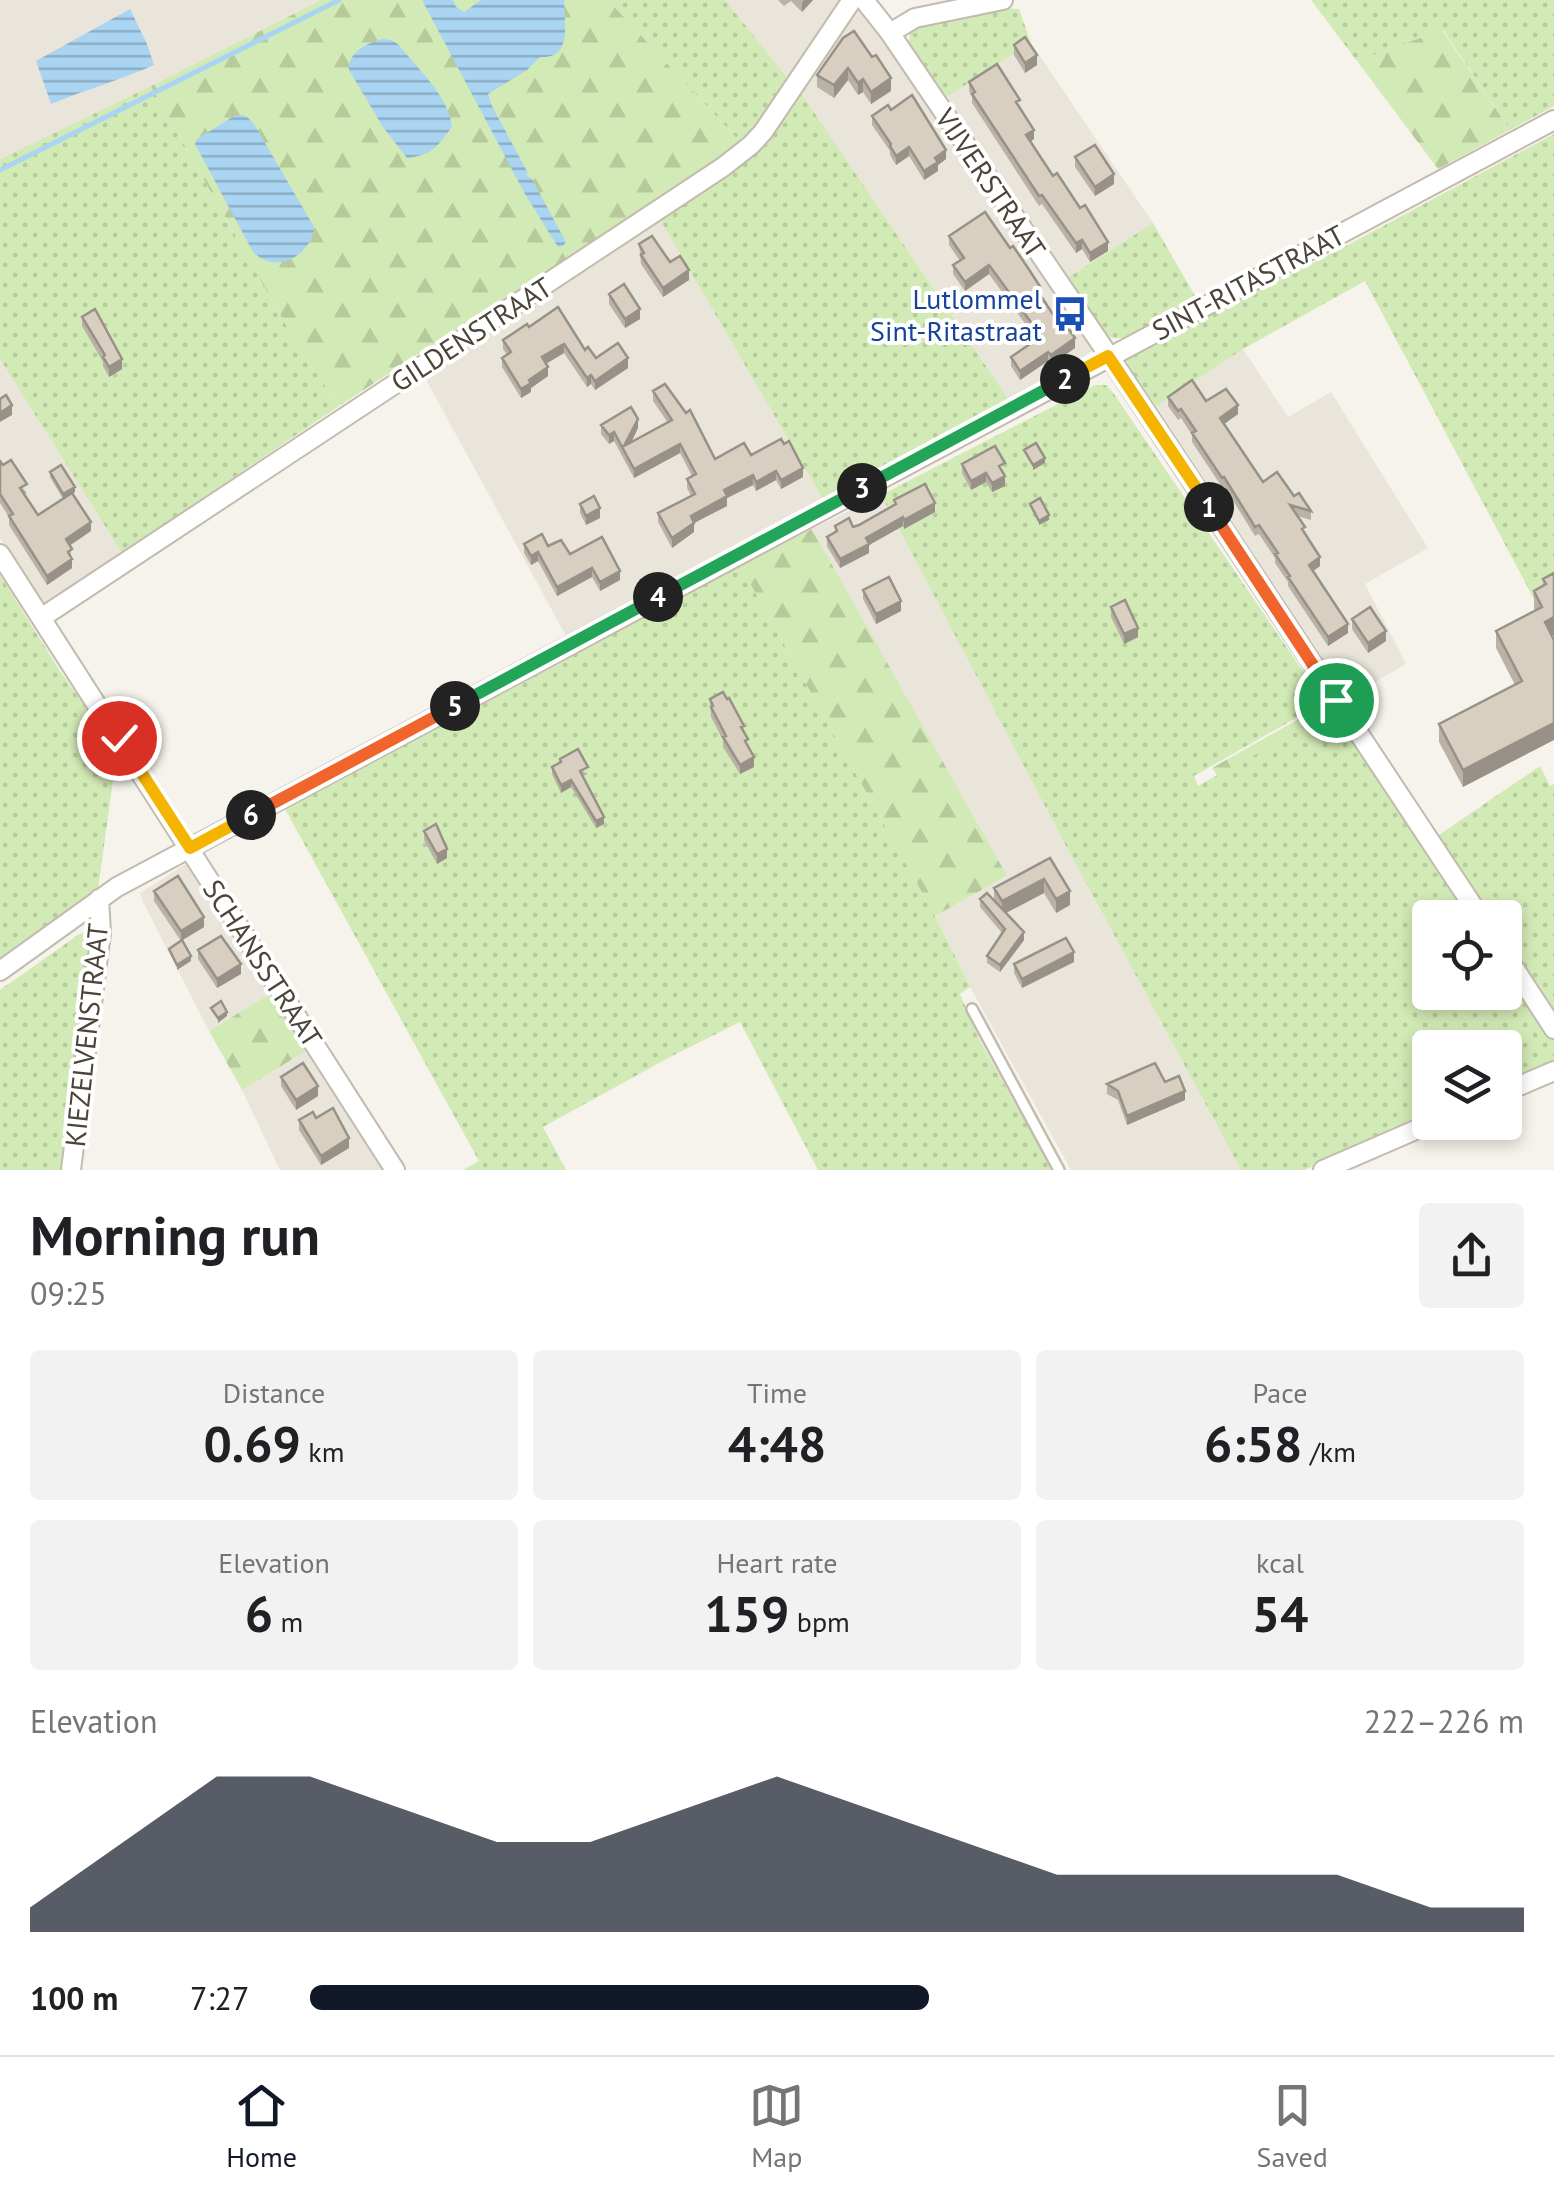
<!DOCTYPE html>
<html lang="en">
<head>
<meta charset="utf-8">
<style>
	:root { --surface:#fff; --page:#f2f2f2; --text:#202124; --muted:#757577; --line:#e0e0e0; --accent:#111827 }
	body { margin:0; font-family:"PT Sans",sans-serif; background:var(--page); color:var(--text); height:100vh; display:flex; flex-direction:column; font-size:38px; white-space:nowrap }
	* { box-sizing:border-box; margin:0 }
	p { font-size:32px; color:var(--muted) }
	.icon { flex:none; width:55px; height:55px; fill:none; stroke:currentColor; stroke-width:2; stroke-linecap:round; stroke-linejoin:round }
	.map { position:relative; height:1170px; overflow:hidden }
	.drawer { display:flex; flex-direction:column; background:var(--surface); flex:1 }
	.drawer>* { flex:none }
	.fabs { position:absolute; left:1412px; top:900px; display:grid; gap:20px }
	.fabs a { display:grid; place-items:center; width:110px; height:110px; border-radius:10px; background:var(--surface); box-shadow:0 5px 15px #0003; font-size:50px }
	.pin { position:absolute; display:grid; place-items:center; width:85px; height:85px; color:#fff; margin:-42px; border:5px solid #fff; border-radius:50%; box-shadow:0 2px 10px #0007 }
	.km { position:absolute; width:50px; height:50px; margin:-25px; border-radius:50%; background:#222; color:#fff; font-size:28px; line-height:50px; text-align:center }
	.round { display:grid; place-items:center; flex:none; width:105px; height:105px; border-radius:10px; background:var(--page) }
	.head { display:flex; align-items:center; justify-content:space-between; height:170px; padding:0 30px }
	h1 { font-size:55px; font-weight:700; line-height:75px }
	.figures { display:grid; grid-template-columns:repeat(3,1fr); gap:15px; height:170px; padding:10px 30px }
	.figures div { display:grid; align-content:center; border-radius:10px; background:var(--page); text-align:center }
	.figures b { font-size:50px; font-weight:700 }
	.figures small { font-size:28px; font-weight:400 }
	.figures p { font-size:28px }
	.chart { height:280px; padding:20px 30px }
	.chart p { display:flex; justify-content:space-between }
	.chart svg { width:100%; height:180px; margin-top:10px; fill:var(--accent); opacity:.7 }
	ul { padding:0 30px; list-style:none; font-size:32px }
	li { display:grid; grid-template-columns:160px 120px 1fr; align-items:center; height:75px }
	li i { height:25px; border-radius:12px; background:var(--accent) }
	.tab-bar { display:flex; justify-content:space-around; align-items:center; height:140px; border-top:2px solid var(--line); background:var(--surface); font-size:28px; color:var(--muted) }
	.tab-bar a { display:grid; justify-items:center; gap:5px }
	.tab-bar .current { color:var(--accent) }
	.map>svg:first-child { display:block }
</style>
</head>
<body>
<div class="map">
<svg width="1554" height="1170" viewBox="0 0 1554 1170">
	<defs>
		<pattern id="grass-dots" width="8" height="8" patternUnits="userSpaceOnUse" patternTransform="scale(2.5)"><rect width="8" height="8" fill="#d2eab5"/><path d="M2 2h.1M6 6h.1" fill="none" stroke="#b6ca9c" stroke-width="1.8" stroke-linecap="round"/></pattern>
		<pattern id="forest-firs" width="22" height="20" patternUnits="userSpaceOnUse" patternTransform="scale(2.5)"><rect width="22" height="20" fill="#d2eab5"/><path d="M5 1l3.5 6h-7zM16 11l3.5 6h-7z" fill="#b6ca9c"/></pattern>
		<pattern id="water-rules" width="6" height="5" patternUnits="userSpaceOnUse" patternTransform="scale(2.5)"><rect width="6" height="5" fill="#a9d4f2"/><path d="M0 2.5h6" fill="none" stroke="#8caec5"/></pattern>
	</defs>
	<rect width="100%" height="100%" fill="#f6f3ec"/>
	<path fill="#eae5da" d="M0,0H321L151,86L0,159Z
		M725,0H845L790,81Z
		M861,6L937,114L1094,350L1009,400L799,90L852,8Z
		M1031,43L1153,223L1066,279L947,97Z
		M661,221L824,501L566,636L424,376Z
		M1243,349L1288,417L1331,392L1428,548L1365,584L1406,664L1345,699L1153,409Z
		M0,359L122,553L46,607L0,538Z
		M881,495L1066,846L1241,1170H1071L970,987L935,916L1006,877L812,529Z
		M186,864L273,992L209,1031L143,902L140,893Z
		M309,1049L383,1170H280L242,1090Z"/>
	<path fill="url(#grass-dots)" d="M608,0H725L790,81L742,144Z
		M1311,0H1554V106L1510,130L1443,30L1357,61Z
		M1001,8L1019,9L1031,43L947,97L909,44L910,28L932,18Z
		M151,86L302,353L339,406L122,553L0,359V159Z
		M799,90L1009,400L824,501L661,221L763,145Z
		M1554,134V589L1534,599L1365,281L1243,349L1153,409L1126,367L1127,359L1132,355L1346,246Z
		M1153,223L1198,301L1124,338H1112L1102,332L1066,279Z
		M1095,385H1106L1114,394L1324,702L1194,776L1198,786L1331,711L1472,917L1430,918V992H1505V966L1554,1038V1064L1505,1085V1048H1430V1117L1304,1170H1241L1066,846L881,495Z
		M740,565L935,916L970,987L960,994L979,1039L1052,1170H818L740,1022L670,1057L543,1127L566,1170H463L479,1161L285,809Z
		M0,575L60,671L117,751L98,890L52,922L0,965Z
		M1540,766L1550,786L1554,784V1016L1505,942V918L1489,917L1436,837Z
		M88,930L92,935L93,949L62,1170H0V990L78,935Z"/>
	<path fill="url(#forest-firs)" d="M321,0H608L742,144L339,406L302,353L151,86Z
		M1442,30L1510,130L1438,169L1357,61Z
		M812,529L1007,876L935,916L740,565Z
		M1327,703L1331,711L1218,776L1212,768Z
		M273,992L309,1049L242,1090L209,1031Z"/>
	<path fill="url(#water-rules)" d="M422,0H453L456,7L464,12L481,0H564C564,23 573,59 540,57L527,70L488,94L492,106L528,173L526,175L532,179L566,242L563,246L558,247L525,194Z
		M130,9L147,44L154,65C120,80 85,90 51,104L36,61Z
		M383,39L391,40L398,44C417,68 449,96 452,127C437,147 432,155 407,158L383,127L349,70C348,52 367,43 383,39Z
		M241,115L246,116L254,124L314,227C314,248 288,268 267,261C261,259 257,255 253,252L195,144L197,139L234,116Z"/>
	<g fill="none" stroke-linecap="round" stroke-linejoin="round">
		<path stroke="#a9d4f2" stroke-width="5" d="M0,170L339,0"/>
		<defs>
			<path id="service" d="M972,1009L1059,1170"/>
			<path id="minor" d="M864,0L890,33L1109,356L1481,918
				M890,33L915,18L1003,0
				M0,554L395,1170
				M41,618L723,167L751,145L763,132L852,0
				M1505,954L1554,1029
				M0,971L117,887L1554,120
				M1505,1092L1554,1071
				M71,1170L101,933L99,899
				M1323,1170L1434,1122"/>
		</defs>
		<use href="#service" stroke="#c2bbae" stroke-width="14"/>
		<use href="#minor" stroke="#c2bbae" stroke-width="22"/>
		<use href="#service" stroke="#fff" stroke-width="9"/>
		<use href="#minor" stroke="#fff" stroke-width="18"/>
	</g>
	<path fill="#bab2a6" d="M778,0H813L802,12L791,1L784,6Z
		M843,38L891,91L871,104L863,92L858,95L848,80L834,98L817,87V75Z
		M1014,45L1037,65L1025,73L1014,55Z
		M969,82L1020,108L1034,139L1030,142L1108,251L1090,262L1082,249L1076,253L1042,204L1039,206L972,103V97L969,91Z
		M891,110L946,159L938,165V171L924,180L909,156L896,165L890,155V151L872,125V116Z
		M1075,157L1114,184L1095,196L1075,167Z
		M949,236L1041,296L1075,348L1051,365L1048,361L1020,380L1011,366V357L1035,341L1034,336L989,274L965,291L953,274V265L960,261L949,245Z
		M639,244L670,262L689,280L663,297L641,264Z
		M609,294L640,319L625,328L609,304Z
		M82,317L122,369L109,377L103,366V362L82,326Z
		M529,327L585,350L596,358L628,368L595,390L591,384L587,387L564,353L546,364L548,376L531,388V392L521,398L502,367V358L507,355L503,349V340Z
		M653,391L715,459L751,455L803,477L781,489L776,480L756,491L753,485L727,498V506L694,523V532L672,548L658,522V513L691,496L687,488V479L692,476L680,453L634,478L614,441L609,444L601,434V425L638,428L631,443L668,423L653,401Z
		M1168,397L1206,401L1238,414L1224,424L1263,482L1294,496L1311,511V520L1297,516L1320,566L1313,571L1348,633L1328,646L1288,586V582L1275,563V558L1259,534L1255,536L1224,486L1222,487L1192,442V435L1181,418L1178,420L1168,406Z
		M0,461L27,493L25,494L38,515L63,499L50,477V472L75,492L72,493L91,531L70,545L72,568L47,585L9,525V517L0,503Z
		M962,464L1005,473H1003L1005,486L992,492L986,482L971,490L962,473Z
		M894,500L935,512L904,529L903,526L869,545V553L840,568L827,546V537L835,532V526L853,527L859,525L894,505Z
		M580,504L600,518L586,525L580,513Z
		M524,544L548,546L570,554L620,580L600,591L592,577L557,596L538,561L531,565L524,553Z
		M1554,573V635L1463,787L1439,742V724L1515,685L1496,648V631L1535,611L1534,608V591L1543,586V579Z
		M863,590L901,611L876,624L863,599Z
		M1111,607L1138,637L1124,644L1111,617Z
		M1352,619L1386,641L1368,653L1352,629Z
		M710,699L744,732L754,767L740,774L723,747V740L711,717Z
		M560,759L588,774L583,776L604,824L596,828L571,787L561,793L552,774V767L560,763Z
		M424,831L447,858L437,864L424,840Z
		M1050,858L1070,905L1056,913L1044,893L1006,913L1024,940L1000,972L987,963V956L1002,933L980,907V899L994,900V888Z
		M154,891L204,927L181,941L154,901Z
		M198,950L241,974L217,988L198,959Z
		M1074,962L1022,988L1014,973V964Z
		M281,1077L318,1096L296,1110L281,1086Z
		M1165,1082L1185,1100L1127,1125L1118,1100L1107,1094V1084Z
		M316,1118L349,1148L321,1165L299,1130V1120Z"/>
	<path fill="#979187" d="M804,0H813L802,12V3Z
		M1037,55V65L1025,73V63Z
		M848,68V80L834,98V85Z
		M891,78V91L871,104V92Z
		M863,79V92L858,95V83Z
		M1034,130V139L1026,145V135Z
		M909,147V156L896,165V156Z
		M946,150V159L938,165V171L924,180V171L935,158Z
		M1114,174V184L1095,196V187Z
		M1082,240V249L1076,253V243Z
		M1108,242V251L1090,262V253Z
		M989,265V274L965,291V282Z
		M689,270V280L663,297V288Z
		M640,309V319L625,328V319Z
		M1075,338V348L1051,365V355Z
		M564,344V353L542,366V357Z
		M1048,352V361L1020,380V371Z
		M628,358V368L595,390V381Z
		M122,359V369L109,377V367Z
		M548,367V376L531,388V392L521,398V389L529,380Z
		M591,375V384L587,387V378Z
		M12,405V415L0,422V413Z
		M1238,405V414L1220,427V418Z
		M638,419V428L626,453L624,446Z
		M614,432V441L609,444V435Z
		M680,444V453L634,478V469Z
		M1045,458V463L1033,470V465Z
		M803,468V477L781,489V480Z
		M776,471V480L756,491V482Z
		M986,473V482L971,490V481Z
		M753,475V485L727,498V506L694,523V532L672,548V538L691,516L724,490Z
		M1005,476V486L992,492V483Z
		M75,487V492L63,499V494Z
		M935,503V512L904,529V520Z
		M600,508V518L586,525V516Z
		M1049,515V520L1039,525V521Z
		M903,517V526L869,545V553L840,568V559L866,538Z
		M91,522V531L66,548V539Z
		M538,552V561L531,565V556Z
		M1320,557V566L1309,574V565Z
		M72,559V568L47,585V576Z
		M592,568V577L557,596V587Z
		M620,571V580L600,591V582Z
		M901,601V611L876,624V614Z
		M1554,617V635L1545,640V622Z
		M1348,624V633L1328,646V637Z
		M1138,628V637L1124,644V634Z
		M1386,631V641L1368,653V643Z
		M1554,723V740L1463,787V770Z
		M754,757V767L740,774V765Z
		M571,780V787L561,793V785Z
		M604,817V824L596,828V821Z
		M447,849V858L437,864V854Z
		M1044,879V893L1002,915V901Z
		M1070,891V905L1056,913V899Z
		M204,917V927L181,941V931Z
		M1024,932V940L1000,972V965Z
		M1074,952V962L1022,988V979Z
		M191,956V961L177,970V965Z
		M241,964V974L217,988V979Z
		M227,1012V1016L218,1023V1018Z
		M318,1086V1096L296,1110V1100Z
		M1185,1091V1100L1127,1125V1116Z
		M349,1138V1148L321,1165V1156Z"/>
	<path fill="#d8cfc1" stroke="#979187" stroke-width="2.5" d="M854,31L872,57L876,55L891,78L871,92L863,79L858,83L848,68L834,85L817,75L843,38Z
		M1025,37L1037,55L1025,63L1014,45Z
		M997,64L1020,100L1016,102L1034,130L1026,135L1053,176L1057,173L1080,208L1085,205L1108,242L1090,253L1082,240L1076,243L1042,195L1039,196L972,94L975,92L969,82Z
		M912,95L946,150L935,158L938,162L924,171L909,147L896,156L890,146L891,144L872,116L888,105L891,110Z
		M1095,145L1114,174L1095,187L1075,157Z
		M985,212L1010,248L1013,246L1028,268L1041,288L1037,290L1054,316L1058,314L1075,338L1051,355L1048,352L1020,371L1011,357L1039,338L1034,331L1036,329L989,265L965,282L953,265L964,258L949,236Z
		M652,236L670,262L680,256L689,270L663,288L641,255L644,253L639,244Z
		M624,284L640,309L625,319L609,294Z
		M558,307L585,350L588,347L596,358L618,343L628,358L595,381L591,375L587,378L564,344L542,357L548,367L529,380L531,383L521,389L502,358L511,352L503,340L527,324L529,327Z
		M95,309L122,359L109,367L103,357L105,355L82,317Z
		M1192,380L1206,401L1226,389L1238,405L1220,418L1263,482L1277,472L1294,496L1299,493L1311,511L1290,505L1305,527L1302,529L1320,557L1309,565L1348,624L1328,637L1288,577L1290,576L1275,554L1278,553L1259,525L1255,527L1224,477L1222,478L1192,433L1196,431L1181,409L1178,411L1168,397Z
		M665,384L686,413L690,410L715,459L744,443L751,455L781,439L784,444L789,441L803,468L781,480L776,471L756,482L753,475L724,490L727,496L691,516L694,523L672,538L658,513L695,494L687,479L696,474L680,444L634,469L614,432L609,435L601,425L631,407L638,419L624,446L672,420L653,391Z
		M6,395L12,405L0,413V399Z
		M1036,443L1045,458L1033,465L1024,450Z
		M995,446L1005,463L999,466L1005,476L992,483L986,473L971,481L962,464Z
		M11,460L27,484L20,488L38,515L72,493L91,522L66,539L72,549L68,552L72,559L47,576L9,516L13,514L0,494V461L3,465Z
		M61,465L75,487L63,494L50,472Z
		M925,484L935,503L904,520L903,517L866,538L869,544L840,559L827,537L837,531L835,526L849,518L853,527L859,525L896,504L894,500Z
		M594,496L600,508L586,516L580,504Z
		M1040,498L1049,515L1039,521L1030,504Z
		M542,534L548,546L561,540L570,554L602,537L620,571L600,582L592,568L557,587L538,552L531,556L524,544Z
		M1554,573V617L1545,622L1554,640V723L1463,770L1439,724L1522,681L1496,631L1542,607L1534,591L1546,584L1543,579Z
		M889,577L901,601L876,614L863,590Z
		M1125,600L1138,628L1124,634L1111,607Z
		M1370,607L1386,631L1368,643L1352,619Z
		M723,692L727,699L729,698L744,726L741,727L748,739L745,741L754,757L740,765L723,737L726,736L711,707L713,706L710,699Z
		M578,749L588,767L580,771L604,817L596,821L571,780L561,785L552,767L561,762L560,759Z
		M436,824L447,849L437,854L424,831Z
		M1050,858L1070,891L1056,899L1044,879L1002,901L994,888Z
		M178,876L204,917L181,931L154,891Z
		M987,893L1024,932L1000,965L987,956L1005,929L980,899Z
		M221,936L241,964L217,979L198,950Z
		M1066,938L1074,952L1022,979L1014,964Z
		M182,940L191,956L177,965L169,949Z
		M221,1001L227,1012L218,1018L211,1008Z
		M303,1063L318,1086L296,1100L281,1077Z
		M1155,1063L1165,1082L1179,1076L1185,1091L1127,1116L1118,1091L1107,1084Z
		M333,1108L349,1138L321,1156L299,1120L313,1112L316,1118Z"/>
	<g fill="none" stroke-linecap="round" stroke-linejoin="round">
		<defs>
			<path id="split-1" d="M1209,507L1336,700"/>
			<path id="split-2" d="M1065,379L1108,356L1209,507"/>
			<path id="split-3" d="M862,488L1065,379"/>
			<path id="split-4" d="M658,597L862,488"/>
			<path id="split-5" d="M455,706L658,597"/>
			<path id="split-6" d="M251,815L455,706"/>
			<path id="split-7" d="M119,738L190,848L251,815"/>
		</defs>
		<use href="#split-1" stroke="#fff" stroke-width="20"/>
		<use href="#split-2" stroke="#fff" stroke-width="20"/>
		<use href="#split-3" stroke="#fff" stroke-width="20"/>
		<use href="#split-4" stroke="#fff" stroke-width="20"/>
		<use href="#split-5" stroke="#fff" stroke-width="20"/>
		<use href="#split-6" stroke="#fff" stroke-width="20"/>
		<use href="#split-7" stroke="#fff" stroke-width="20"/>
		<use href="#split-1" stroke="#f0652b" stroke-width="12"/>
		<use href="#split-2" stroke="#f5b400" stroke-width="12"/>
		<use href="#split-3" stroke="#22a559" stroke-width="12"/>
		<use href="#split-4" stroke="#22a559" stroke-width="12"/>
		<use href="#split-5" stroke="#22a559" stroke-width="12"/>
		<use href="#split-6" stroke="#f0652b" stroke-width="12"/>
		<use href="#split-7" stroke="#f5b400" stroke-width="12"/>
	</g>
	<defs>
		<symbol id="bus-bare" viewBox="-9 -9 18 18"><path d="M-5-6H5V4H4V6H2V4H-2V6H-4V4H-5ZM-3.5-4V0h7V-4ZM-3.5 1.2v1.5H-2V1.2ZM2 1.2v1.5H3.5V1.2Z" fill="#1a4fb4" stroke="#fff" stroke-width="2.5" paint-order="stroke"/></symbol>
	</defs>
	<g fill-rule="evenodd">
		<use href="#bus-bare" x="1045" y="289" width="50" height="50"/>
	</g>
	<g text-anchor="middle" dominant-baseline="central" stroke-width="8" stroke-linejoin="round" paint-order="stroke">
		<g font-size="28" fill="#4b4439" stroke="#fff">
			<text transform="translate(991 183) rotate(56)">VIJVERSTRAAT</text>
			<text transform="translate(1248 282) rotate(-28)">SINT-RITASTRAAT</text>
			<text transform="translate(471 334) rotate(-33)">GILDENSTRAAT</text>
			<text transform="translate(263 963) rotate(57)">SCHANSSTRAAT</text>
			<text transform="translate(86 1035) rotate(-84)">KIEZELVENSTRAAT</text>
		</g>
		<g font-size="28" fill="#164399" stroke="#fff" text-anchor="end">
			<text x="1042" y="298">Lutlommel<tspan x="1042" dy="32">Sint-Ritastraat</tspan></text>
		</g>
	</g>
</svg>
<div class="fabs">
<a><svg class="icon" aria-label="locate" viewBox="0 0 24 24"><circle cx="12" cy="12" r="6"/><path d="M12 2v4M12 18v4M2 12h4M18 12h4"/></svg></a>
<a><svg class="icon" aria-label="layers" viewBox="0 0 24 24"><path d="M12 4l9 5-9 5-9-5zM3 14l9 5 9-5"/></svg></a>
</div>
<div class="pin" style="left:1336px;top:700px;background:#1e9e55"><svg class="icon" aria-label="arrive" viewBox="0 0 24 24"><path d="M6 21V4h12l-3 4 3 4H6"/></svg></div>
<div class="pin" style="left:119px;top:738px;background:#d93025"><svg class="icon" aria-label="check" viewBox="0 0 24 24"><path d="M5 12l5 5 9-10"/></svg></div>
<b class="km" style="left:1209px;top:507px">1</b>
<b class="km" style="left:1065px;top:379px">2</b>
<b class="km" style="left:862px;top:488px">3</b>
<b class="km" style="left:658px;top:597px">4</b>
<b class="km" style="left:455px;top:706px">5</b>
<b class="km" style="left:251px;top:815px">6</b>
</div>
<section class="drawer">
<div class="head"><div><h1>Morning run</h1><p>09:25</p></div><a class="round"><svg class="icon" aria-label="share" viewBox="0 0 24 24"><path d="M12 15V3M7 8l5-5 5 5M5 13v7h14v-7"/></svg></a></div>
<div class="figures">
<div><p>Distance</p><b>0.69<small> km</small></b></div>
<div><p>Time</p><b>4:48</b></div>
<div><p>Pace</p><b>6:58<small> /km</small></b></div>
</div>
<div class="figures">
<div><p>Elevation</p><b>6<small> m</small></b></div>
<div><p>Heart rate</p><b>159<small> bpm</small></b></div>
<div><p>kcal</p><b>54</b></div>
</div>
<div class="chart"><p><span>Elevation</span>222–226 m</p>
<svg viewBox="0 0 160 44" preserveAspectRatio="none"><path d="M0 44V38L10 22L20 6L30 6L40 14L50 22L60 22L70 14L80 6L90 14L100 22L110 30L120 30L130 30L140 30L150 38L160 38V44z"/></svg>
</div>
<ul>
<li><b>100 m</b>7:27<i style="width:51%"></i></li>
</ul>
</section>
<nav class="tab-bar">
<a class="current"><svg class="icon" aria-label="home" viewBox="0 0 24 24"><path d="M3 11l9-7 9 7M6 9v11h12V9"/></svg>Home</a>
<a><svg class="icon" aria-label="map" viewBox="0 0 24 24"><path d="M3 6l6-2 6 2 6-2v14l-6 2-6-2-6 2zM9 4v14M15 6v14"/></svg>Map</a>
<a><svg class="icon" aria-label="saved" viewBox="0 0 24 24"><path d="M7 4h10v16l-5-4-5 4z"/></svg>Saved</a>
</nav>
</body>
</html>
